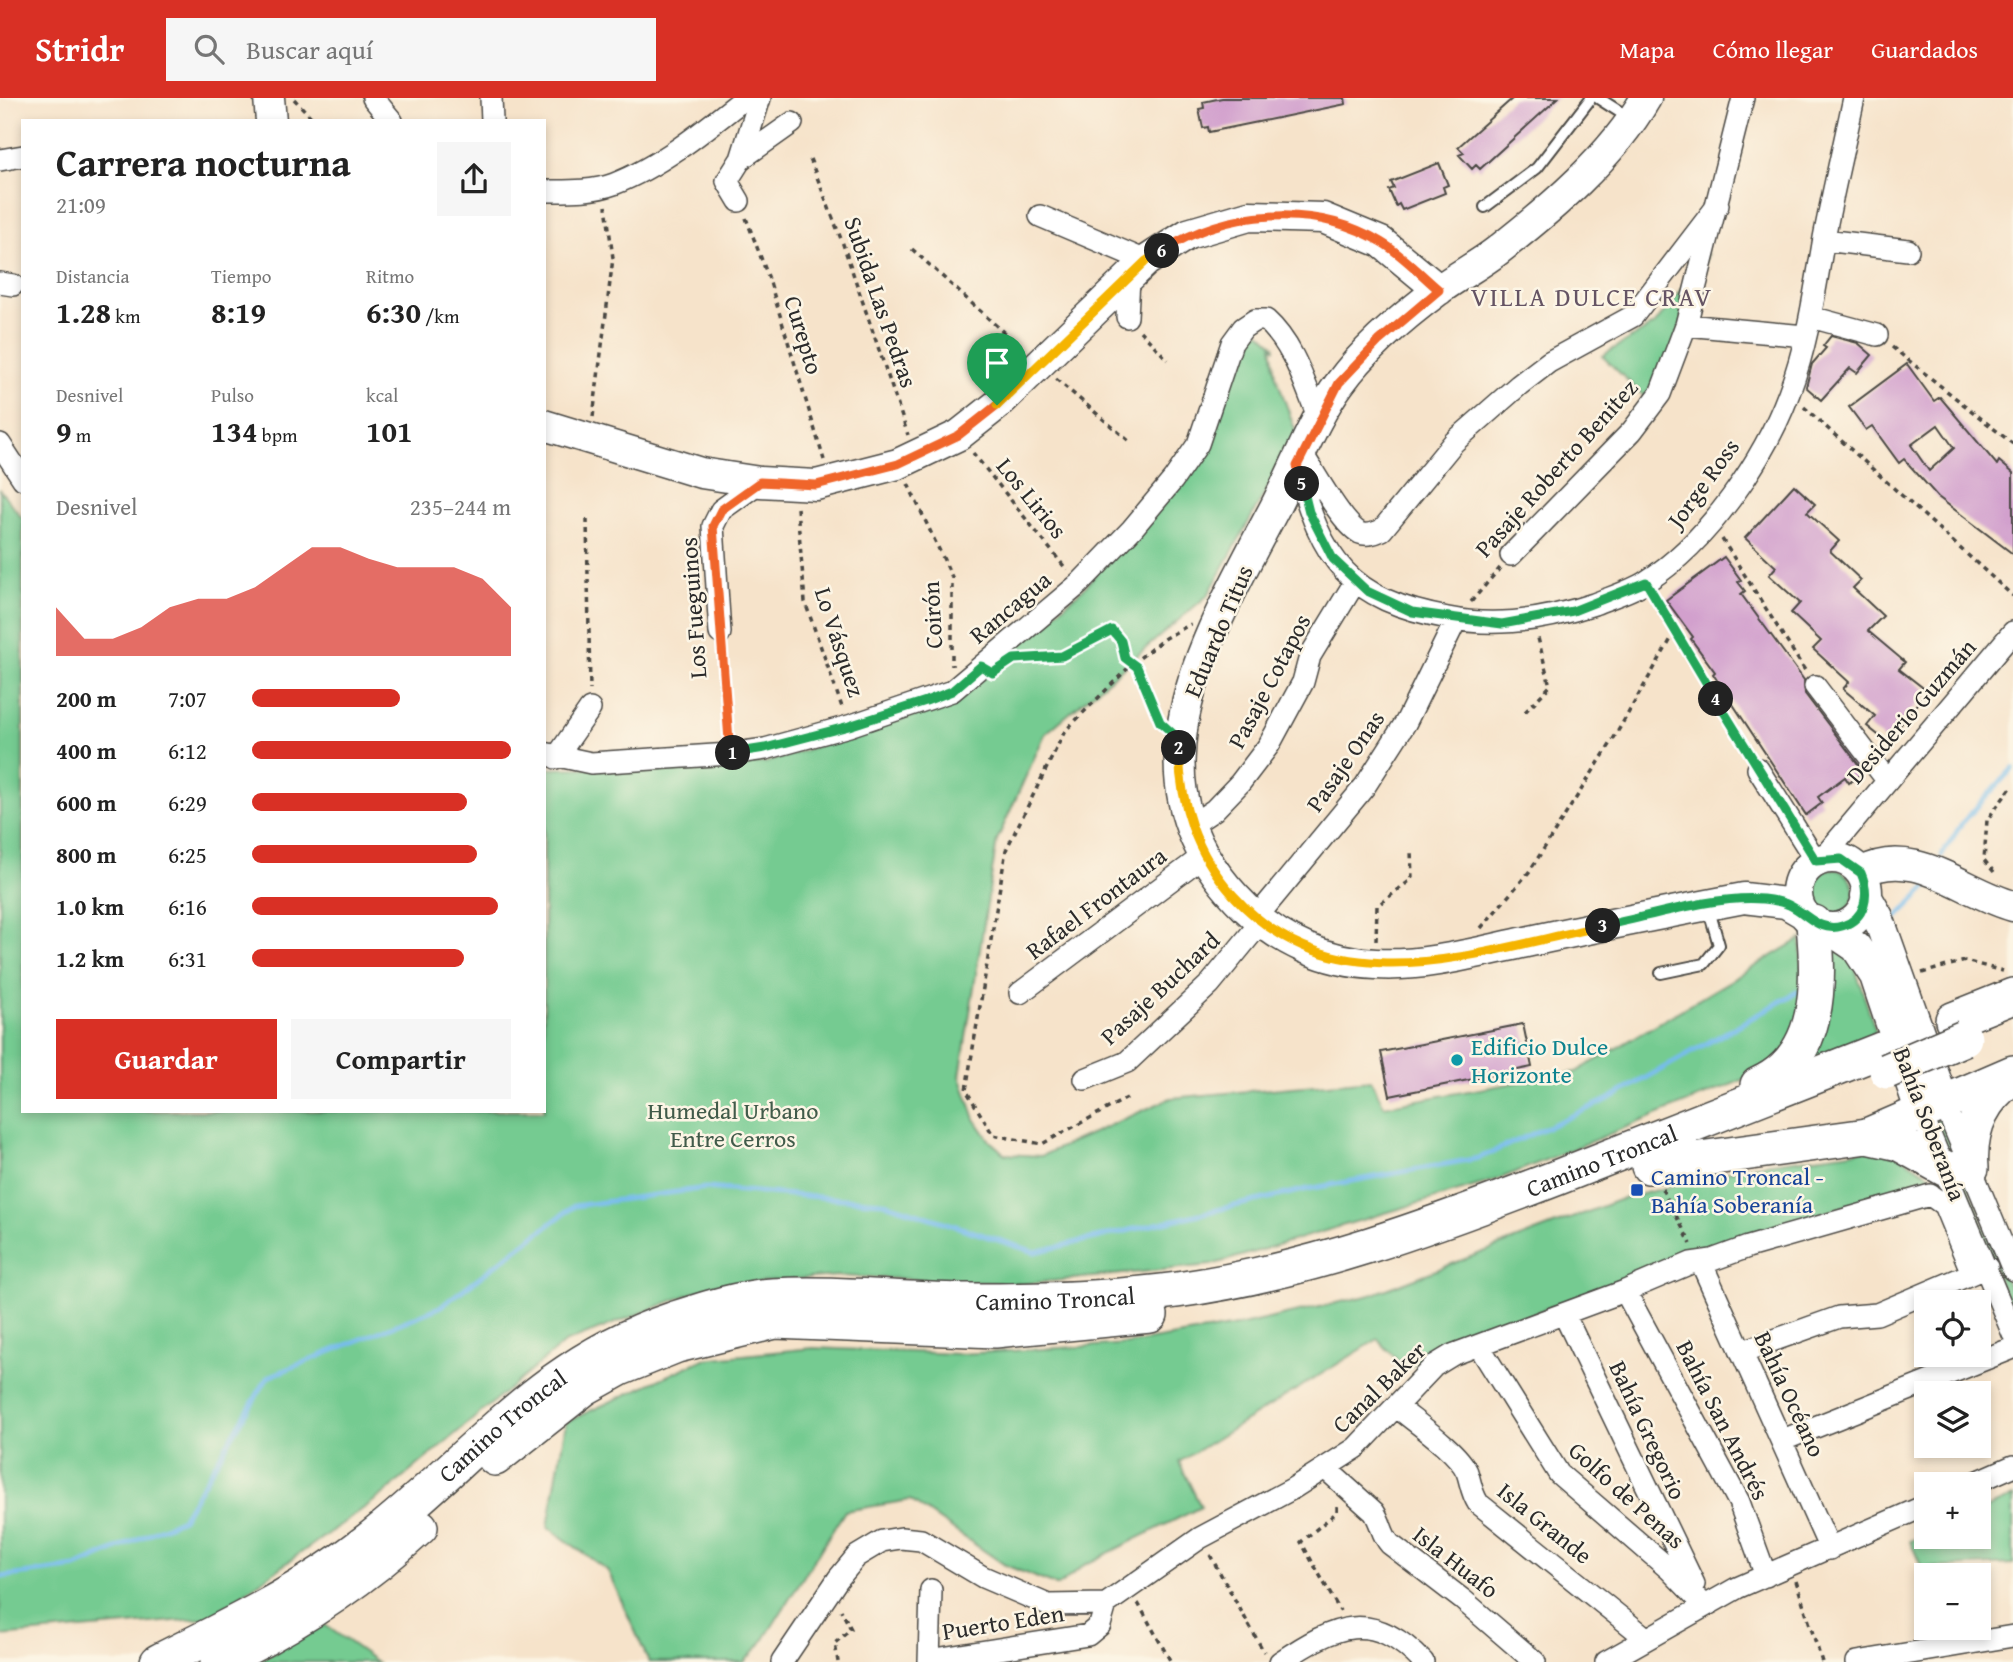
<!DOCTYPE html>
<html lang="es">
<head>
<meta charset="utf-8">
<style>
	:root { --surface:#fff; --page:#f6f6f6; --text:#222; --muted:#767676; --accent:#d93025 }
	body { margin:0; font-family:"Gentium Book Plus",serif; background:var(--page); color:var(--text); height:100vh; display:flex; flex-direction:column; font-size:26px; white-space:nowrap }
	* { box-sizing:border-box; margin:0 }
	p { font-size:23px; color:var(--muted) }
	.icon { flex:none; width:38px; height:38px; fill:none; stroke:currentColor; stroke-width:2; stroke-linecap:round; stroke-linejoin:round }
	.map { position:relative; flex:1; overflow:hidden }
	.sheet { position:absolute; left:21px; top:21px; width:525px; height:994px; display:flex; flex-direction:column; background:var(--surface); border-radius:0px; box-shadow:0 4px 10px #0003 }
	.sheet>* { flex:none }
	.tools { position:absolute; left:1914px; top:1192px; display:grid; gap:14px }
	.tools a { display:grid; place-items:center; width:77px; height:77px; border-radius:0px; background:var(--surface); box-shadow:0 4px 10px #0003; font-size:35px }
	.pin { position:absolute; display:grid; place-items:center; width:60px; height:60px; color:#fff; margin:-72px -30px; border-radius:50% 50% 50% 0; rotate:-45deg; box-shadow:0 0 7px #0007 }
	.pin .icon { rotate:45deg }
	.km { position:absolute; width:35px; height:35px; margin:-18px; border-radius:50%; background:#222; color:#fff; font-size:19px; line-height:35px; text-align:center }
	.round { display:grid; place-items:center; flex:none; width:74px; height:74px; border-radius:0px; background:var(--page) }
	.overview { display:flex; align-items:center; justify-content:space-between; height:119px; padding:0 35px }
	h1 { font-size:38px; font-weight:700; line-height:52px }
	.metrics { display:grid; grid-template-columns:repeat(3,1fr); gap:10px; height:119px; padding:7px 35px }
	.metrics div { display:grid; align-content:center }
	.metrics b { font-size:30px; font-weight:700 }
	.metrics small { font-size:19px; font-weight:400 }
	.metrics p { font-size:19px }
	.chart { height:196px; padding:14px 35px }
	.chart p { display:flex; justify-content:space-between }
	.chart svg { width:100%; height:126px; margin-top:7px; fill:var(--accent); opacity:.7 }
	.cta { display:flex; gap:14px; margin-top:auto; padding:14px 35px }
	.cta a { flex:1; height:80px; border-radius:0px; background:var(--accent); color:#fff; font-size:28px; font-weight:700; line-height:80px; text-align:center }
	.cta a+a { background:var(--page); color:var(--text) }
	ul { padding:0 35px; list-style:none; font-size:23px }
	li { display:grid; grid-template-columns:112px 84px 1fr; align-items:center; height:52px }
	li i { height:18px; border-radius:9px; background:var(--accent) }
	header { display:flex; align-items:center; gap:42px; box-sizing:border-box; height:98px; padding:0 35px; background:var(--accent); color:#fff }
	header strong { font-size:33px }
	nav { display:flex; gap:38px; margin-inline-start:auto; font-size:24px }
	.search { width:490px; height:63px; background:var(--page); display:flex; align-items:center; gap:18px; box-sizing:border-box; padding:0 24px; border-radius:0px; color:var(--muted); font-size:26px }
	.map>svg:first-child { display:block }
</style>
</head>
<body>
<header>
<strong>Stridr</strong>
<div class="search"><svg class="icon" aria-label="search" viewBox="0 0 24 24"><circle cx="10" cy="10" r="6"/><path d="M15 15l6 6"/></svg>Buscar aquí</div>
<nav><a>Mapa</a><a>Cómo llegar</a><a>Guardados</a></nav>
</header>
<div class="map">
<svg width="2013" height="1564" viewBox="0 0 2013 1564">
	<rect width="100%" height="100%" fill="#fcf5e5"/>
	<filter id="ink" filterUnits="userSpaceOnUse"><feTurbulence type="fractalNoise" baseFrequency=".0143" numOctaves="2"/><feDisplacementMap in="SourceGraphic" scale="14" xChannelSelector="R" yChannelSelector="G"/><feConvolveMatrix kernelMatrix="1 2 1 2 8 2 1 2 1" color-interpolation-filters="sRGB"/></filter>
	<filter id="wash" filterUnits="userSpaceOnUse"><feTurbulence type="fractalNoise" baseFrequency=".00686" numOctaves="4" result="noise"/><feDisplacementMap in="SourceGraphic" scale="28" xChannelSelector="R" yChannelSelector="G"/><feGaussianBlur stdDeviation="1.57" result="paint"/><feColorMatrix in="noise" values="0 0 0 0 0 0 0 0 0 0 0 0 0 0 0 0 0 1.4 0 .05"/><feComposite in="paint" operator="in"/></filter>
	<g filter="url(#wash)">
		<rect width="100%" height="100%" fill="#f6e3ca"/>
		<path fill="#74cb91" stroke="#507b5e" stroke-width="2" d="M1708,155L1652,306L1602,258L1655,226Z
			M1260,234L1275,248V250L1272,248L1276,278L1297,337L1208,497L1045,636L997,742L960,978L975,1021L990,1043L1005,1056L1041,1058L1171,1000L1371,982L1384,1008L1576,974L1801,841L1802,913L1788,950L1765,973L1496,1082L1211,1167L1023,1186L838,1178L713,1187L564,1245L381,1398L209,1520L0,1538V392L23,421V1013H544V671L765,665L952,605L1085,489L1197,355L1228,268L1249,236Z
			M1808 794a23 23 0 1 1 46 0a23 23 0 1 1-46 0Z
			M1823,850L1840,854L1853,864L1876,934L1796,970Z
			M1941,1019L2013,1199V1217L1935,1022Z
			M1886,1049L1935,1080L1708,1151L1437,1251L1406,1272L1378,1241L1179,1364L1201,1409L1084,1467L1058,1488L1005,1467L910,1402L845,1413L761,1546L744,1564H649L608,1473L548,1429L566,1324L704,1261L813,1250L959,1256L1128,1246L1242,1227L1371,1197L1619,1102L1745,1069Z
			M2013,1399V1466L1922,1470L1910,1443L1927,1436L1979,1438V1414Z
			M325,1527L377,1564H257Z"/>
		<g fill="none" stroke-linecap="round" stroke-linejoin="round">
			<path stroke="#76bced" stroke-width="5" d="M1942,757L1962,725L2013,670
				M1896,820L1928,788
				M0,1479L76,1469L182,1421L268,1279L440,1209L574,1108L706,1090L882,1104L1035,1154L1308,1091L1479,1060L1609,1001L1797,894"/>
		</g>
		<g id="blocks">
			<path fill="#d2a0cd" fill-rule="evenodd" d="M1222,0H1345L1346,6L1209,34L1208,29L1203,30L1199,11L1204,10L1203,4Z
				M1513,0H1558L1480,71L1476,67L1472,71L1459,57L1464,55L1458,49Z
				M1439,65L1448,87L1443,89L1445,95L1402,112L1399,106L1396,108L1389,92L1394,90L1391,84Z
				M1831,238L1858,245L1872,257L1857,275L1850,270L1821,302L1806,289L1812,266L1826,250L1823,248Z
				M1907,266L1934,303L1940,299L1997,367L1999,363L2013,375V456L1938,399L1904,361L1899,365L1872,328L1866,332L1849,309ZM1938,327L1954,350L1929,373L1911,347Z
				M1794,387L1815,406L1807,414L1839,443L1830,453L1861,482L1853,490L1883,518L1868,533L1905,564L1899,571L1927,593L1887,644L1867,628L1875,618L1843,591L1849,584L1813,551L1821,543L1791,515L1800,505L1769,477L1776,469L1745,440Z
				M1724,459L1741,482L1738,484L1745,493L1741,496L1804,582L1805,596L1864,674L1849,685L1845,679L1818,699L1822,705L1806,717L1713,576L1715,574L1691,541L1693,539L1666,502Z
				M1523,926L1532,969L1390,998L1381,954Z"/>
		</g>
	</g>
	<g filter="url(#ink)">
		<use href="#blocks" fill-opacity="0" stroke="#494743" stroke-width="2"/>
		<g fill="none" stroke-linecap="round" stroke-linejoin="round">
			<defs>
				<path id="lane" d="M1598,0L1631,21
					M1485,109L1537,70L1591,0
					M1661,875L1704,866L1719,847L1708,809"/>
				<path id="street" d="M373,0L392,23
					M491,0L492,23
					M741,61L792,25
					M0,62L23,58
					M544,93C567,93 592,94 614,86C661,68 706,31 745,0
					M739,103L727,83L741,61L760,0
					M1040,118L1146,163
					M1824,142L1908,152
					M0,185L13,187
					M1127,219L1129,180
					M1811,219L1877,237
					M1686,227L1805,238
					M0,346L23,381
					M1303,357C1315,375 1342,426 1360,435C1367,438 1375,435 1382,432L1454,344L1519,287L1549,264L1633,218L1718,107
					M1297,368C1321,463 1349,502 1448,520C1497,530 1546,522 1594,506C1611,499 1632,493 1647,483C1708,444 1764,362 1789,295C1808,245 1815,192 1824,140C1833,93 1844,47 1854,0
					M1511,457L1632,333L1660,296L1686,227L1743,0
					M720,535L713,428L721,412L760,384
					M1815,588L1887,682
					M544,655L591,665L730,656L765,651L849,628L952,593L1079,486L1132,431L1173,382L1198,346L1232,245L1243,230L1255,222H1266C1294,247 1305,287 1319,321
					M556,660L590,611
					M1758,671L1816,763
					M1190,728L1214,712L1240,685L1269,647L1303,584L1310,558L1355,484
					M1822,761L2013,534
					M1256,820L1365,688L1406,624L1456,522
					M1020,895L1203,758
					M1085,981L1127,964L1210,886L1261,824
					M1944,1005L2013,1172
					M1921,1015L2013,1236
					M1701,1164L1830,1451
					M1625,1193L1739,1404L1766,1478
					M1564,1216L1694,1486
					M1479,1248L1559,1376L1669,1471L1704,1507
					M1741,1254L1839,1219L1877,1216L1987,1169
					M1397,1309C1415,1324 1458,1353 1467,1374C1471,1385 1471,1394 1478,1405L1646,1540
					M1783,1342L2013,1250
					M1325,1370L1374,1414C1382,1426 1381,1436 1390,1446L1463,1502L1535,1564
					M1972,1386L2013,1368
					M929,1562L1088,1537L1100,1527L1106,1506
					M782,1564L838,1481L857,1458L882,1443L901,1440L921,1442L983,1479L1048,1507L1106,1506L1200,1440L1292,1391L1356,1350L1434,1268L1452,1257L1625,1193L1691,1165L1712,1162L1748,1149L1930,1097L1944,1107L1972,1175
					M929,1564L931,1492
					M1280,1564C1335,1527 1372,1510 1423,1564
					M1606,1564L1737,1490L1927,1407
					M1857,1564L2013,1538"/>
				<path id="secondary" d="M269,0L271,23
					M1646,0C1611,60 1552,110 1497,153C1479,167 1459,177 1440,191C1405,217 1366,249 1340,285C1315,318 1293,375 1273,413C1205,543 1116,685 1246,810C1281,844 1326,864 1376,866C1425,869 1478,854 1526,844C1599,828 1671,814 1744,800L1786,805L1803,815
					M544,327L701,375L760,384L816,387L898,366L959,337L997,307L1146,163L1188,136L1249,118L1323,120L1381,144L1439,192
					M1797 795a35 35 0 1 1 70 0a35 35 0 1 1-70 0Z
					M1861,775C1913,745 1964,795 2013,808
					M1866,798L1878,819L1944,1005
					M1828,830L1856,849L1875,878L1921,1015"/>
				<g id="primary">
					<path d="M1953,922L2013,898"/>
					<path d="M1758,987C1823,959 1819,884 1814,825"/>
					<path d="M1867,1038L1899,1045L1946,1071"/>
					<path d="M1649,1068L1867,1038L2013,975"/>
					<path d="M1971,1070C1968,1034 1980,1003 2010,981"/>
					<path d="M495,1360L584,1290L620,1270L677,1247L775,1223L995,1232L1150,1217"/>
					<path id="s1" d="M158,1564C231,1527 304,1493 369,1442C474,1360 540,1266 672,1222C703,1212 739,1200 772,1198C838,1194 905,1203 970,1203C1038,1203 1110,1201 1177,1192C1308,1174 1434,1127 1556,1080C1665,1038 1773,995 1881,952"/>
					<path d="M218,1564C293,1528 359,1485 420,1429"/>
				</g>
			</defs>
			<use href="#lane" stroke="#494743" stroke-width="14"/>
			<use href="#street" stroke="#494743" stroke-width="24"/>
			<use href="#secondary" stroke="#494743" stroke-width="33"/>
			<use href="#primary" stroke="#494743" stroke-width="38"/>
			<path stroke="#494743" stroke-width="3.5" stroke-dasharray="5 5" stroke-linecap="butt" d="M294,1L315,23
				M810,61L843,146L908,337
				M746,120L769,181L824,362
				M912,151L1022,251
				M1140,233L1168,262
				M1892,249L2013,346
				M1056,281L1129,343
				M1804,309L2013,498
				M593,319L613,160L606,108
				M973,355L1067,472
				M908,386L952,479V568
				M797,410L805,504L843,612
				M587,421L590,592
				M1722,441L1806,574
				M1654,499L1748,654
				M1471,504L1500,470
				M721,551L728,638
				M1021,561L1062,558L1106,533H1116L1124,549L1125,560L1137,569L1160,623
				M1525,614L1550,588L1538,540
				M1994,774L1984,762L1987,722L2013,687
				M1481,830L1529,774L1611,645L1675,534
				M1376,843L1377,808L1412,781L1411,752
				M1922,875L1965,863L2003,873
				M1127,1000L1042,1046L993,1037L966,992L1006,752L1065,633L1132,566L1165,540L1191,526
				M1662,1091L1691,1146
				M1337,1408V1414L1301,1444L1340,1513
				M1210,1457L1264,1554
				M1796,1483L1822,1564
				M1138,1505L1171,1564
				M838,1564L835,1545L851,1531L841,1512"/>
			<use href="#lane" stroke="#fff" stroke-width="10"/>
			<use href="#street" stroke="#fff" stroke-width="21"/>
			<use href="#secondary" stroke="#fff" stroke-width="30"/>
			<use href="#primary" stroke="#fff" stroke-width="35"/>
			<defs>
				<path id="primary-bridge" d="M1887,973L1964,940"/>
			</defs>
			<use href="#primary-bridge" stroke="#494743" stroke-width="38" stroke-linecap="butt"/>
			<use href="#primary-bridge" stroke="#fff" stroke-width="35"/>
		</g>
	</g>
	<g fill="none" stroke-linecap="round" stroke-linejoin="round" filter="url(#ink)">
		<defs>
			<path id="split-1" d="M733,655L730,656L713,428L721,412L760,384L816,387L898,366L959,337L997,307"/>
			<path id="split-2" d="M733,655L765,650L849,628L926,603L952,593L981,568L993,575L1014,561L1062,558L1112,532L1121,543L1125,560L1137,569L1160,624L1179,641V650"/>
			<path id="split-3" d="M1179,650C1180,707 1195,754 1233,797C1335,910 1475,854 1603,828"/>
			<path id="split-4" d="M1603,828C1652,818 1714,797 1763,801C1772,802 1781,803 1789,807C1807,815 1819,835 1842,828C1866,821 1870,796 1861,775L1841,761L1816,763L1716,601"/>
			<path id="split-5" d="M1302,386L1309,414L1333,461L1367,493L1412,514L1502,526L1573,513L1646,484L1716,601"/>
			<path id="split-6" d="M1162,153C1226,112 1314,104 1381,144C1402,156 1420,176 1439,192L1379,243L1339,285L1297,368L1302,386"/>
			<path id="split-7" d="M997,307L1146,163L1162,153"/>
		</defs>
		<use href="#split-1" stroke="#fff" stroke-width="14"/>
		<use href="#split-2" stroke="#fff" stroke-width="14"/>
		<use href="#split-3" stroke="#fff" stroke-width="14"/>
		<use href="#split-4" stroke="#fff" stroke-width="14"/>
		<use href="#split-5" stroke="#fff" stroke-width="14"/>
		<use href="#split-6" stroke="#fff" stroke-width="14"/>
		<use href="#split-7" stroke="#fff" stroke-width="14"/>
		<use href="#split-1" stroke="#f0652b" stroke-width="9"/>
		<use href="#split-2" stroke="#22a559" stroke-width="9"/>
		<use href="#split-3" stroke="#f5b400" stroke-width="9"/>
		<use href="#split-4" stroke="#22a559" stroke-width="9"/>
		<use href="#split-5" stroke="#22a559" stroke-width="9"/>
		<use href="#split-6" stroke="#f0652b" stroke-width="9"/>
		<use href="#split-7" stroke="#f5b400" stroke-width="9"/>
	</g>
	<circle fill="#0f9aa8" stroke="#fcf5e5" stroke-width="2.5" cx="1457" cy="962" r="7"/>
	<rect fill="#1a4fb4" stroke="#fcf5e5" stroke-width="2.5" x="1630" y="1085" width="14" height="14" rx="3.5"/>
	<g text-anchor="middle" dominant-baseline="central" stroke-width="5" stroke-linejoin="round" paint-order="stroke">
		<g font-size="24" fill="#2b2b2b" stroke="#fcf5e5">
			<text transform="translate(881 204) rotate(71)">Subida Las Pedras</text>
			<text transform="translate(804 237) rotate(73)">Curepto</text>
			<text transform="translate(1556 370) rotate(-48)">Pasaje Roberto Benitez</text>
			<text transform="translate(1703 385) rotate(-54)">Jorge Ross</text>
			<text transform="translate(1032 400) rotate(51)">Los Lirios</text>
			<text transform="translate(1010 509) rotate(-40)">Rancagua</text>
			<text transform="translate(693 510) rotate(-94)">Los Fueguinos</text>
			<text transform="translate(932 517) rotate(-93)">Coirón</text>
			<text transform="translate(1218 533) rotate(-67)">Eduardo Titus</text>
			<text transform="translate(840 544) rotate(72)">Lo Vásquez</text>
			<text transform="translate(1269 583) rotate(-62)">Pasaje Cotapos</text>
			<text transform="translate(1911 613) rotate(-49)">Desiderio Guzmán</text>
			<text transform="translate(1345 663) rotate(-55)">Pasaje Onas</text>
			<text transform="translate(1096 805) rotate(-37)">Rafael Frontaura</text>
			<text transform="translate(1160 890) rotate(-43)">Pasaje Buchard</text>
			<text transform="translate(1930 1026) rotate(69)">Bahía Soberanía</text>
			<text stroke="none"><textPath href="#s1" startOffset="1575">Camino Troncal</textPath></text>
			<text stroke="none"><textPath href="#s1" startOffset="1008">Camino Troncal</textPath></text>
			<text transform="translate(1379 1289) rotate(-44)">Canal Baker</text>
			<text transform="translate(1790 1296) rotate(65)">Bahía Océano</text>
			<text transform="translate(1723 1322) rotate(63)">Bahía San Andrés</text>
			<text stroke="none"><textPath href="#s1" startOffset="420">Camino Troncal</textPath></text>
			<text transform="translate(1648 1332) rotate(65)">Bahía Gregorio</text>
			<text transform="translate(1627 1397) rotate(42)">Golfo de Penas</text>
			<text transform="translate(1545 1425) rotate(39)">Isla Grande</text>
			<text transform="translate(1456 1464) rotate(38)">Isla Huafo</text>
			<text transform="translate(1003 1524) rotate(-9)">Puerto Eden</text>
		</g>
		<g font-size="24" fill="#0d838f" stroke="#fcf5e5" text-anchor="start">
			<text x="1471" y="948">Edificio Dulce<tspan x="1471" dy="28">Horizonte</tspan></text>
		</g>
		<g font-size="24" fill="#415b4a" stroke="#fcf5e5">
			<text x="733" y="1012">Humedal Urbano<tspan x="733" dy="28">Entre Cerros</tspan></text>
		</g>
		<g font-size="24" fill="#164399" stroke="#fcf5e5" text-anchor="start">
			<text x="1651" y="1078">Camino Troncal -<tspan x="1651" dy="28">Bahía Soberanía</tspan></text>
		</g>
		<g font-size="26" letter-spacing="2" fill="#655464" stroke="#fcf5e5">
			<text x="1592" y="198">VILLA DULCE CRAV</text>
		</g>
	</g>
</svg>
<div class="tools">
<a><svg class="icon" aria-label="locate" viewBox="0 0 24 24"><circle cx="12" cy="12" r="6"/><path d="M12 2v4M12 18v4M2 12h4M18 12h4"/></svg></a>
<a><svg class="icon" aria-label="layers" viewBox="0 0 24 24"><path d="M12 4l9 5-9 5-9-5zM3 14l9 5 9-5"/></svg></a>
<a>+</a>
<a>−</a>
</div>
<div class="pin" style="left:997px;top:307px;background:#1e9e55"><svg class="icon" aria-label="arrive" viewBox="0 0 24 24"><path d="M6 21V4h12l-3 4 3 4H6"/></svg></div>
<b class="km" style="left:733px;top:655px">1</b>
<b class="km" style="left:1179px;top:650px">2</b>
<b class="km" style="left:1603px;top:828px">3</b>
<b class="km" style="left:1716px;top:601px">4</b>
<b class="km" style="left:1302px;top:386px">5</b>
<b class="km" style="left:1162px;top:153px">6</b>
<section class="sheet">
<div class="overview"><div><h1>Carrera nocturna</h1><p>21:09</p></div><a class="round"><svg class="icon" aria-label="share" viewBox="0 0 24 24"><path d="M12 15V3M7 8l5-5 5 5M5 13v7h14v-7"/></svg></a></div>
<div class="metrics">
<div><p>Distancia</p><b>1.28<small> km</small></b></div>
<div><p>Tiempo</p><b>8:19</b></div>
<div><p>Ritmo</p><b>6:30<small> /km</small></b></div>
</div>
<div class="metrics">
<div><p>Desnivel</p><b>9<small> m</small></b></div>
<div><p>Pulso</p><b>134<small> bpm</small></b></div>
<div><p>kcal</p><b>101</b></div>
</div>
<div class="chart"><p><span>Desnivel</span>235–244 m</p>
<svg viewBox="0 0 160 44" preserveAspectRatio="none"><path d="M0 44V27L10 38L20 38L30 34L40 27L50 24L60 24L70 20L80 13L90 6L100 6L110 10L120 13L130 13L140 13L150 17L160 27V44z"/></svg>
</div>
<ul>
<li><b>200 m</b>7:07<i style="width:57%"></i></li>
<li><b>400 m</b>6:12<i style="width:100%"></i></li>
<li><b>600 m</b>6:29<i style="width:83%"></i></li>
<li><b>800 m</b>6:25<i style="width:87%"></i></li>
<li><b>1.0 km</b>6:16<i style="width:95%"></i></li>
<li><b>1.2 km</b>6:31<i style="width:82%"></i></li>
</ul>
<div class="cta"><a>Guardar</a><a>Compartir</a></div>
</section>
</div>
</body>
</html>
